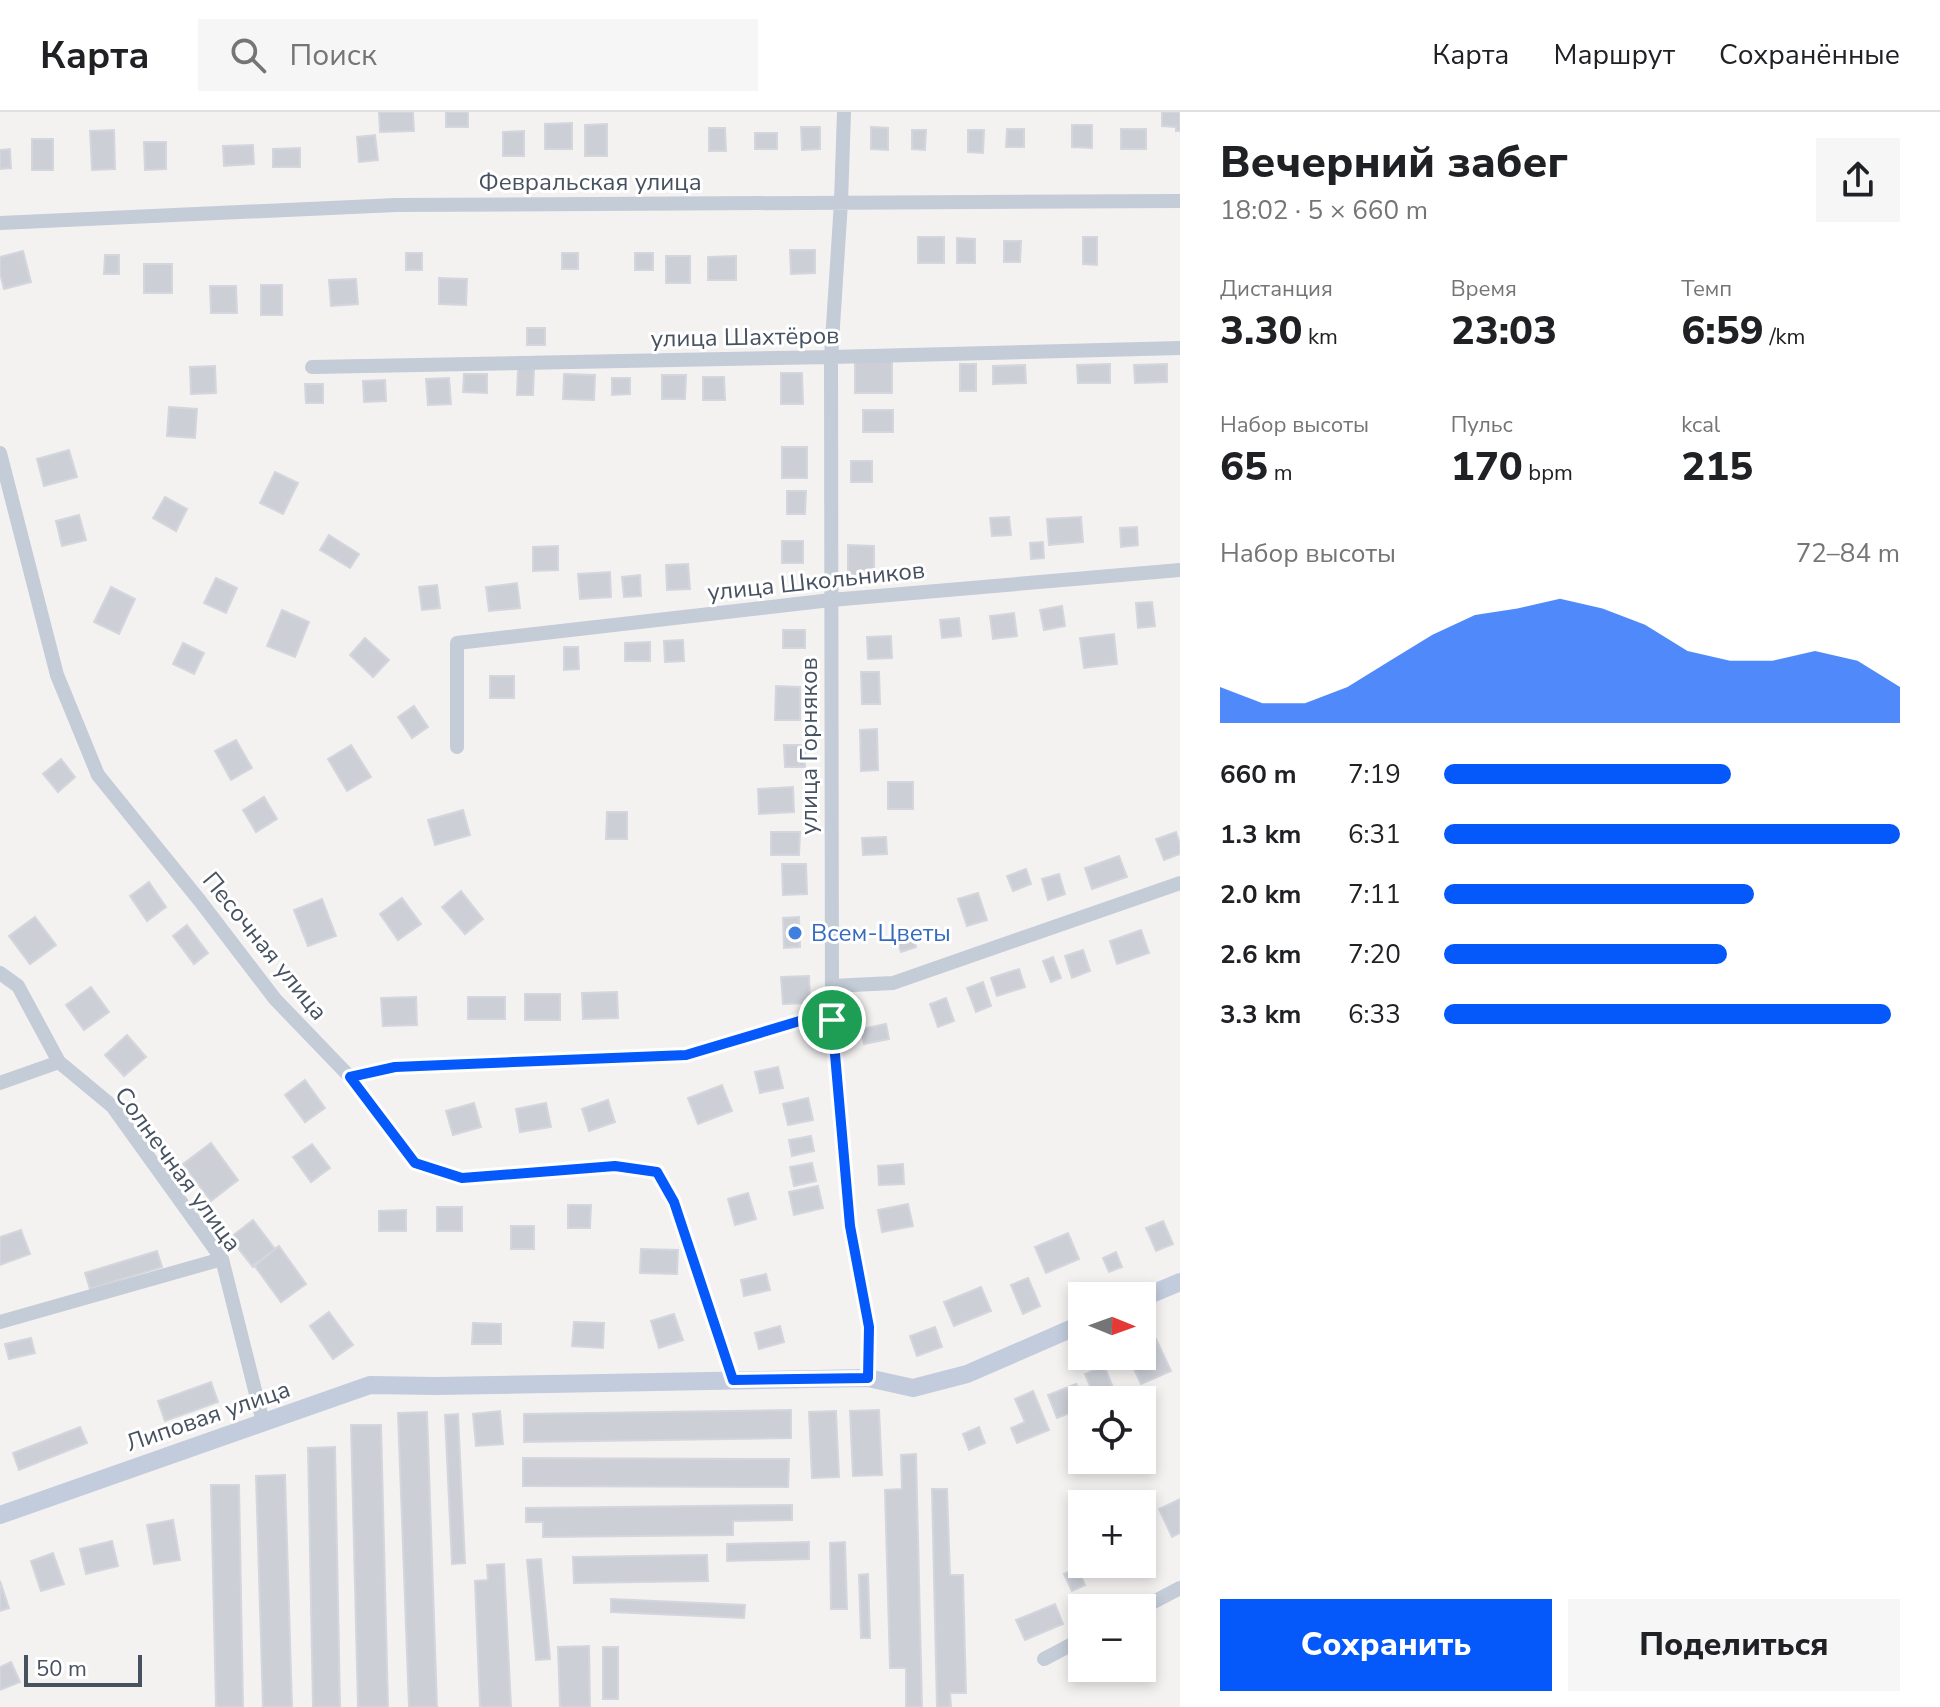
<!DOCTYPE html>
<html lang="ru">
<head>
<meta charset="utf-8">
<style>
	:root { --surface:#fff; --page:#f6f6f6; --text:#202124; --muted:#757577; --line:#e0e0e0; --accent:#0558f9 }
	body { margin:0; font-family:"Nunito Sans",sans-serif; background:var(--page); color:var(--text); height:100vh; display:flex; flex-direction:column; font-size:30px; white-space:nowrap }
	* { box-sizing:border-box; margin:0 }
	p { font-size:26px; color:var(--muted) }
	.icon { flex:none; width:44px; height:44px; fill:none; stroke:currentColor; stroke-width:2; stroke-linecap:round; stroke-linejoin:round }
	.map { position:relative; flex:1; overflow:hidden }
	.panel { display:flex; flex-direction:column; background:var(--surface); width:760px }
	.panel>* { flex:none }
	.needle { width:52px; rotate:91deg }
	.buttons { position:absolute; left:1068px; top:1170px; display:grid; gap:16px }
	.buttons a { display:grid; place-items:center; width:88px; height:88px; border-radius:0px; background:var(--surface); box-shadow:0 4px 12px #0003; font-size:40px }
	.scale { position:absolute; left:24px; bottom:20px; width:118px; box-sizing:border-box; padding-left:8px; border:4px solid #475261; border-top:0; font-size:22px; line-height:28px; white-space:nowrap; color:#475261; -webkit-text-stroke:6px #fff; paint-order:stroke }
	.pin { position:absolute; display:grid; place-items:center; width:68px; height:68px; color:#fff; margin:-34px; border:4px solid #fff; border-radius:50%; box-shadow:0 2px 8px #0007 }
	.round { display:grid; place-items:center; flex:none; width:84px; height:84px; border-radius:0px; background:var(--page) }
	.headline { display:flex; align-items:center; justify-content:space-between; height:136px; padding:0 40px }
	h1 { font-size:44px; font-weight:800; line-height:60px }
	.metrics { display:grid; grid-template-columns:repeat(3,1fr); gap:12px; height:136px; padding:8px 40px }
	.metrics div { display:grid; align-content:center }
	.metrics b { font-size:40px; font-weight:800 }
	.metrics small { font-size:22px; font-weight:400 }
	.metrics p { font-size:22px }
	.chart { height:224px; padding:16px 40px }
	.chart p { display:flex; justify-content:space-between }
	.chart svg { width:100%; height:144px; margin-top:8px; fill:var(--accent); opacity:.7 }
	.cta { display:flex; gap:16px; margin-top:auto; padding:16px 40px }
	.cta a { flex:1; height:92px; border-radius:0px; background:var(--accent); color:#fff; font-size:32px; font-weight:800; line-height:92px; text-align:center }
	.cta a+a { background:var(--page); color:var(--text) }
	ul { padding:0 40px; list-style:none; font-size:26px }
	li { display:grid; grid-template-columns:128px 96px 1fr; align-items:center; height:60px }
	li i { height:20px; border-radius:10px; background:var(--accent) }
	header { display:flex; align-items:center; gap:48px; box-sizing:border-box; height:112px; padding:0 40px; background:var(--surface); border-bottom:2px solid var(--line) }
	header strong { font-size:38px }
	nav { display:flex; gap:44px; margin-inline-start:auto; font-size:28px }
	.search { width:560px; height:72px; background:var(--page); display:flex; align-items:center; gap:20px; box-sizing:border-box; padding:0 28px; border-radius:0px; color:var(--muted); font-size:30px }
	main { display:flex; flex:1; min-height:0 }
	.map>svg:first-child { display:block }
</style>
</head>
<body>
<header>
<strong>Карта</strong>
<div class="search"><svg class="icon" aria-label="search" viewBox="0 0 24 24"><circle cx="10" cy="10" r="6"/><path d="M15 15l6 6"/></svg>Поиск</div>
<nav><a>Карта</a><a>Маршрут</a><a>Сохранённые</a></nav>
</header>
<main>
<div class="map">
<svg width="1180" height="1595" viewBox="0 0 1180 1595">
	<rect width="100%" height="100%" fill="#f4f1f1"/>
	<path fill="#cdcfd7" stroke="#d4d6dd" stroke-width="2" d="M379,0H413L414,19L380,20Z
		M446,0H468V15H446Z
		M1162,0H1180V19H1176V15L1162,14Z
		M572,11V37H545V12Z
		M607,12V44H585V13Z
		M1072,13H1092V36L1072,35Z
		M801,15H820V37L802,38Z
		M871,15L888,16V38L871,37Z
		M709,16H725L726,39H709Z
		M1007,17H1024V35H1006Z
		M1121,17H1146V37H1121Z
		M114,18L115,57L92,58L90,19Z
		M912,18H926L925,38L912,37Z
		M968,18H984L983,41L968,40Z
		M524,19V44H503V20Z
		M755,21H777V37H755Z
		M375,23L378,48L359,50L357,25Z
		M32,27H53V58H32Z
		M144,30H166V57L145,58Z
		M253,33L254,52L224,54L223,34Z
		M300,36V55H273V37Z
		M10,37L11,56L0,57V38Z
		M918,125H944V151H918Z
		M1083,125H1097V153L1083,152Z
		M957,126L975,127V151H957Z
		M1004,129H1021L1020,150H1004Z
		M790,138H815V161L791,162Z
		M23,139L31,170L4,177L0,161V145Z
		M406,141H422V158H406Z
		M562,141H578V157H562Z
		M635,141H653V158H635Z
		M105,143H119V162H104Z
		M666,144H690V171H666Z
		M736,144V168H708V145Z
		M144,152H172V181H144Z
		M439,166L467,167L466,193L439,192Z
		M356,167L358,192L331,194L329,168Z
		M261,173H282V203H261Z
		M210,174H236L237,201H211Z
		M527,216H545V233H527Z
		M855,249H892V281H855Z
		M960,252H976V279H960Z
		M1110,252V271H1078L1077,253Z
		M1167,252V270L1135,271L1134,253Z
		M1025,253L1026,271L993,272V254Z
		M215,254L216,281L191,282L190,255Z
		M518,257H534L533,283H517Z
		M781,261H802L803,292H781Z
		M464,262H487V281L463,280Z
		M564,262L595,263L594,288L563,287Z
		M662,263H686L685,287H662Z
		M703,265H724L725,288H703Z
		M449,266L451,292L428,293L426,267Z
		M612,266H630V282L612,283Z
		M385,268L386,289L364,290L363,269Z
		M305,272H323V291H306Z
		M169,295L197,297L195,326L167,324Z
		M863,298H893V320H863Z
		M782,335H807V366H782Z
		M69,338L77,365L44,374L37,347Z
		M851,349H872V370H851Z
		M275,360L298,371L283,402L260,391Z
		M787,379H806L805,402H787Z
		M165,385L187,397L176,419L153,406Z
		M79,403L86,428L62,434L56,409Z
		M1009,405L1011,423L992,424L990,406Z
		M1081,405L1083,430L1049,433L1047,407Z
		M1137,415L1138,433L1121,435L1120,416Z
		M329,423L359,442L350,456L320,438Z
		M782,429H803V451H782Z
		M1043,430L1044,446L1031,447L1030,431Z
		M848,433L874,434V464H848Z
		M558,434V458L533,459V435Z
		M688,452L690,477L667,478L666,453Z
		M610,460L611,485L580,487L578,462Z
		M640,463L641,484L624,485L622,465Z
		M216,466L237,476L226,501L204,491Z
		M517,471L520,496L489,499L486,475Z
		M437,473L440,496L422,498L419,475Z
		M111,475L135,487L119,522L94,510Z
		M1152,490L1155,514L1138,516L1136,491Z
		M1062,494L1065,514L1044,518L1040,498Z
		M282,498L309,510L295,545L267,534Z
		M1014,501L1017,524L993,527L990,504Z
		M959,506L961,524L942,526L940,508Z
		M783,518H805V536H783Z
		M1114,522L1117,552L1084,556L1080,526Z
		M891,524L892,546L868,547L867,525Z
		M365,526L389,548L373,565L350,543Z
		M683,528L684,549L665,550L664,529Z
		M650,530V549H625V531Z
		M183,531L204,541L194,562L173,552Z
		M564,535H578L579,557L564,558Z
		M861,560H879L880,592H862Z
		M490,564H514V586H490Z
		M776,574L800,575V608H775Z
		M414,594L428,615L412,626L398,605Z
		M877,617L878,658L861,659L860,618Z
		M236,628L252,656L231,668L215,639Z
		M351,633L371,665L347,679L328,647Z
		M784,633H805V655H785Z
		M61,647L75,665L58,680L43,662Z
		M888,670H913V697H888Z
		M793,675L794,700L759,702L758,677Z
		M264,685L277,707L256,720L243,698Z
		M463,698L470,723L435,733L428,708Z
		M607,700H627V727H606Z
		M771,720H800L799,743H771Z
		M1176,720L1180,732V742L1164,748L1156,727Z
		M886,725L887,742L863,743L862,726Z
		M1119,744L1127,765L1092,777L1085,756Z
		M782,752H806L807,782L783,783Z
		M1026,757L1031,772L1013,779L1007,764Z
		M1059,762L1065,782L1048,788L1042,767Z
		M149,770L166,795L147,809L130,784Z
		M461,779L483,807L465,822L442,795Z
		M978,781L987,808L967,814L958,787Z
		M402,786L421,812L398,828L380,802Z
		M322,787L336,824L308,834L294,798Z
		M35,805L56,833L30,852L9,824Z
		M799,805L800,835L784,836L783,806Z
		M187,813L208,841L194,852L173,824Z
		M910,817L916,835L901,840L895,822Z
		M1141,818L1149,841L1117,852L1110,829Z
		M1083,838L1090,859L1072,866L1065,844Z
		M1053,845L1061,866L1051,870L1043,849Z
		M1019,857L1025,875L997,884L991,866Z
		M809,864L810,891L783,892L781,865Z
		M983,870L991,894L976,900L967,876Z
		M91,875L109,900L84,918L66,893Z
		M617,880L618,906L583,907L582,881Z
		M525,882H560V908H525Z
		M416,885L417,913L383,914L381,886Z
		M468,885H505V907H468Z
		M946,886L954,909L938,915L930,892Z
		M886,912L889,927L864,932L861,917Z
		M127,923L146,945L124,964L105,943Z
		M778,955L783,976L760,981L755,960Z
		M305,968L325,996L305,1010L285,983Z
		M722,973L732,999L698,1012L688,986Z
		M808,986L813,1008L788,1013L783,992Z
		M608,988L615,1010L589,1019L582,997Z
		M474,991L481,1015L453,1023L446,999Z
		M546,991L551,1015L520,1020L516,997Z
		M811,1024L814,1039L792,1044L789,1028Z
		M211,1031L238,1068L211,1089L183,1052Z
		M312,1032L330,1056L311,1070L293,1045Z
		M812,1051L816,1069L794,1074L790,1055Z
		M903,1052L904,1072L879,1073L878,1054Z
		M818,1074L823,1096L794,1103L789,1080Z
		M748,1081L756,1107L735,1113L728,1087Z
		M908,1092L913,1114L882,1120L878,1098Z
		M568,1093H591L590,1116H568Z
		M437,1095H462V1119H437Z
		M406,1098V1119H379V1099Z
		M253,1108L275,1137L253,1155L230,1126Z
		M1163,1109L1173,1132L1156,1139L1146,1116Z
		M511,1114H534V1137H511Z
		M21,1118L30,1142L0,1153V1125Z
		M1068,1121L1079,1147L1046,1161L1035,1135Z
		M279,1134L306,1172L281,1190L254,1153Z
		M641,1137L678,1138L677,1162L640,1161Z
		M157,1139L162,1155L90,1177L85,1161Z
		M1116,1140L1122,1155L1109,1160L1103,1146Z
		M766,1162L770,1178L744,1184L741,1168Z
		M1028,1166L1040,1194L1023,1202L1011,1173Z
		M981,1175L991,1199L954,1214L944,1190Z
		M329,1200L353,1233L333,1247L310,1214Z
		M674,1202L683,1228L659,1236L651,1209Z
		M574,1210L604,1211L603,1236L572,1234Z
		M473,1211L501,1212V1232H472Z
		M780,1214L784,1230L759,1237L755,1221Z
		M935,1215L942,1235L917,1244L910,1224Z
		M31,1226L35,1241L9,1247L5,1232Z
		M1156,1227L1171,1259L1141,1272L1128,1244H1142V1233Z
		M1104,1254L1114,1278L1095,1286L1085,1262Z
		M211,1270L218,1290L165,1309L158,1289Z
		M1076,1272L1083,1288L1082,1296L1057,1306L1048,1283Z
		M1033,1279L1049,1318L1017,1331L1011,1316L1025,1310L1015,1287Z
		M791,1298V1326L524,1330V1302Z
		M879,1298L882,1363L853,1364L850,1299Z
		M500,1299L503,1332L476,1334L473,1302Z
		M836,1299L839,1365L812,1366L809,1300Z
		M427,1300L437,1595H409L398,1301Z
		M458,1302L465,1451L452,1452L445,1303Z
		M351,1313H381L388,1595H358Z
		M80,1315L87,1331L19,1358L13,1341Z
		M979,1315L985,1331L969,1338L963,1322Z
		M335,1335L340,1595H313L308,1336Z
		M916,1342L922,1595H906V1556H890L885,1378L902,1377L901,1343Z
		M523,1346L789,1347L788,1375L523,1374Z
		M285,1363L292,1595H263L256,1364Z
		M211,1373H239L243,1595H216Z
		M932,1377H947L950,1463H963L966,1581H950L951,1595H937Z
		M1180,1387V1421L1172,1425L1159,1397Z
		M792,1393V1408L733,1409V1423L543,1425V1410H526V1396Z
		M173,1408L180,1448L154,1452L147,1413Z
		M112,1429L118,1454L86,1462L80,1437Z
		M809,1430V1447L727,1449V1432Z
		M845,1430L847,1497H831L830,1431Z
		M53,1441L64,1472L41,1479L31,1449Z
		M707,1443L708,1469L574,1471L573,1445Z
		M541,1447L550,1547L536,1548L527,1448Z
		M504,1452L511,1595H480L475,1469L488,1468L487,1453Z
		M1077,1456L1085,1473L1072,1479L1064,1462Z
		M868,1462L870,1526H861L859,1463Z
		M0,1469L9,1496L0,1499Z
		M611,1487L745,1493L744,1506L611,1500Z
		M1055,1492L1063,1512L1025,1528L1016,1508Z
		M589,1534L590,1595H560L558,1535Z
		M603,1535H618V1587H603Z
		M11,1550L20,1570L0,1578V1555Z"/>
	<g fill="none" stroke-linecap="round" stroke-linejoin="round">
		<path stroke="#c3ccd7" stroke-width="14" d="M844,0L841,90L831,245L832,908L850,1114L869,1215L868,1266
			M0,111L396,93L1180,89
			M312,255L831,245L1180,236
			M0,341L57,563L98,663L200,789L275,887L350,965L415,1051L462,1066L615,1054L657,1060L674,1090L733,1268
			M457,635V531L831,488L1180,458
			M0,861L18,874L59,950L112,994L222,1147L263,1310
			M832,874L893,871L1180,771
			M350,965L395,955L686,943L803,908H832
			M0,971L59,950
			M0,1210L222,1147
			M1142,1496L1180,1476
			M1044,1547L1082,1527"/>
		<path stroke="#c2ccdc" stroke-width="18" d="M1142,1186L1180,1170
			M0,1403L370,1273L436,1274L868,1266L913,1276L967,1262L1082,1212"/>
	</g>
	<g fill="none" stroke-linecap="round" stroke-linejoin="round">
		<defs>
			<path id="route" d="M803,908H832L850,1114L869,1215L868,1266L733,1268L674,1090L657,1060L615,1054L462,1066L415,1051L350,965L395,955L686,943Z"/>
		</defs>
		<use href="#route" stroke="#fff" stroke-width="16"/>
		<use href="#route" stroke="#0558f9" stroke-width="10"/>
	</g>
	<circle fill="#3f7fe0" stroke="#fff" stroke-width="3" cx="795" cy="821" r="8"/>
	<g text-anchor="middle" dominant-baseline="central" stroke-width="6" stroke-linejoin="round" paint-order="stroke">
		<g font-size="24" fill="#475261" stroke="#fff">
			<text x="590" y="70">Февральская улица</text>
			<text transform="translate(745 225) rotate(-1)">улица Шахтёров</text>
			<text transform="translate(816 469) rotate(-6)">улица Школьников</text>
			<text transform="translate(809 634) rotate(-90)">улица Горняков</text>
			<text transform="translate(265 834) rotate(51)">Песочная улица</text>
			<text transform="translate(178 1057) rotate(54)">Солнечная улица</text>
			<text transform="translate(208 1304) rotate(-19)">Липовая улица</text>
		</g>
		<g font-size="24" fill="#366cbe" stroke="#fff" text-anchor="start">
			<text x="811" y="821">Всем-Цветы</text>
		</g>
	</g>
</svg>
<div class="buttons">
<a><svg class="needle" viewBox="-14 -14 28 28"><path d="M0-13l5 13h-10z" fill="#e53935"/><path d="M0 13l5-13h-10z" fill="#757577"/></svg></a>
<a><svg class="icon" aria-label="locate" viewBox="0 0 24 24"><circle cx="12" cy="12" r="6"/><path d="M12 2v4M12 18v4M2 12h4M18 12h4"/></svg></a>
<a>+</a>
<a>−</a>
</div>
<div class="scale">50 m</div>
<div class="pin" style="left:832px;top:908px;background:#1e9e55"><svg class="icon" aria-label="arrive" viewBox="0 0 24 24"><path d="M6 21V4h12l-3 4 3 4H6"/></svg></div>
</div>
<section class="panel">
<div class="headline"><div><h1>Вечерний забег</h1><p>18:02 · 5 × 660 m</p></div><a class="round"><svg class="icon" aria-label="share" viewBox="0 0 24 24"><path d="M12 15V3M7 8l5-5 5 5M5 13v7h14v-7"/></svg></a></div>
<div class="metrics">
<div><p>Дистанция</p><b>3.30<small> km</small></b></div>
<div><p>Время</p><b>23:03</b></div>
<div><p>Темп</p><b>6:59<small> /km</small></b></div>
</div>
<div class="metrics">
<div><p>Набор высоты</p><b>65<small> m</small></b></div>
<div><p>Пульс</p><b>170<small> bpm</small></b></div>
<div><p>kcal</p><b>215</b></div>
</div>
<div class="chart"><p><span>Набор высоты</span>72–84 m</p>
<svg viewBox="0 0 160 44" preserveAspectRatio="none"><path d="M0 44V33L10 38L20 38L30 33L40 25L50 17L60 11L70 9L80 6L90 9L100 14L110 22L120 25L130 25L140 22L150 25L160 33V44z"/></svg>
</div>
<ul>
<li><b>660 m</b>7:19<i style="width:63%"></i></li>
<li><b>1.3 km</b>6:31<i style="width:100%"></i></li>
<li><b>2.0 km</b>7:11<i style="width:68%"></i></li>
<li><b>2.6 km</b>7:20<i style="width:62%"></i></li>
<li><b>3.3 km</b>6:33<i style="width:98%"></i></li>
</ul>
<div class="cta"><a>Сохранить</a><a>Поделиться</a></div>
</section>
</main>
</body>
</html>
